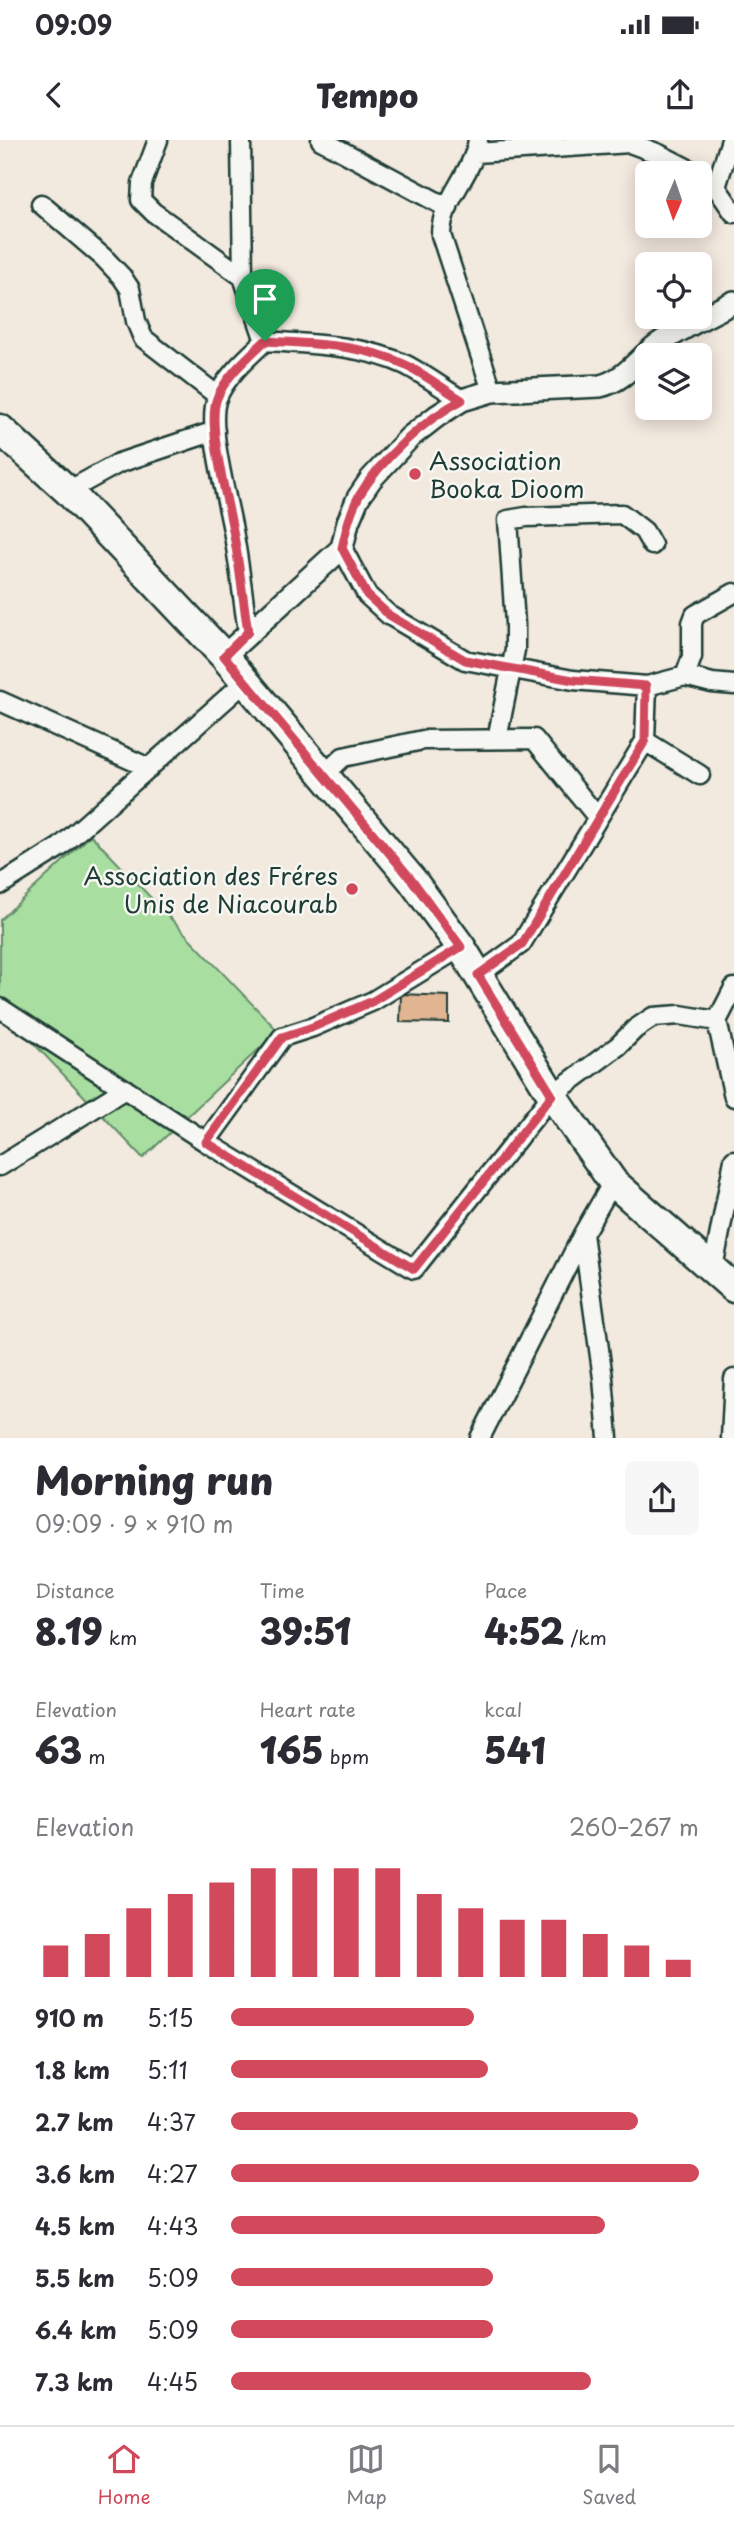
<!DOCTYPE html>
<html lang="en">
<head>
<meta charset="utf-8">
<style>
	:root { --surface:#fff; --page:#f7f7f7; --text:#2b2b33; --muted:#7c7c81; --line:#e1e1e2; --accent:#d1495b }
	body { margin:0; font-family:"Playpen Sans",sans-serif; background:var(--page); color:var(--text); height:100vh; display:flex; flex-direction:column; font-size:26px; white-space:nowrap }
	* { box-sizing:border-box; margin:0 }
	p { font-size:23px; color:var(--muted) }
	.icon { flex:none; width:38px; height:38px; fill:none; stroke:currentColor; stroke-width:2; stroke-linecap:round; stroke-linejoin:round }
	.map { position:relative; height:1298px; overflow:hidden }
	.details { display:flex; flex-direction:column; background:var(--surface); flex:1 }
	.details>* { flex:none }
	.needle { width:46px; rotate:182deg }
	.buttons { position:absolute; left:635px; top:21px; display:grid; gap:14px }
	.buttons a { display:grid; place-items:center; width:77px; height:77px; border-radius:10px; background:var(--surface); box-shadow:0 4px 18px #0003; font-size:35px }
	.pin { position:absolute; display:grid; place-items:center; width:60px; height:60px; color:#fff; margin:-72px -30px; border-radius:50% 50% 50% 0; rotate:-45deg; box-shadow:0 0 7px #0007 }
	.pin .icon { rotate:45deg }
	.round { display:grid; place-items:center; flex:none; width:74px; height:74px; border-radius:10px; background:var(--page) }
	.overview { display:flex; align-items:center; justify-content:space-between; height:119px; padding:0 35px }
	h1 { font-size:38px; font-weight:800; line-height:52px }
	.stats { display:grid; grid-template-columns:repeat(3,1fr); gap:10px; height:119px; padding:7px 35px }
	.stats div { display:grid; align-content:center }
	.stats b { font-size:35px; font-weight:800 }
	.stats small { font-size:19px; font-weight:400 }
	.stats p { font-size:19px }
	.chart { height:196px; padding:14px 35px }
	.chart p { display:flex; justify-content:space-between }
	.chart svg { width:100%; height:126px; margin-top:7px; stroke:var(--accent); stroke-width:6 }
	ul { padding:0 35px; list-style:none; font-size:23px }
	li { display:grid; grid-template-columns:112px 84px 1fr; align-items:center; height:52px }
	li i { height:18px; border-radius:9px; background:var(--accent) }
	.status { display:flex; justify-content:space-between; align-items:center; height:49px; padding:0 35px; background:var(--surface); direction:ltr }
	.status svg { height:19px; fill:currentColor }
	header { display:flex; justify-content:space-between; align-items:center; height:91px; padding:0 35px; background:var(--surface); font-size:32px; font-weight:800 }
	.tabs { display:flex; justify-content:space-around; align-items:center; height:98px; border-top:2px solid var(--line); background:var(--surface); font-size:19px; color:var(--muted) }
	.tabs a { display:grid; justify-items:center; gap:4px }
	.tabs .selected { color:var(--accent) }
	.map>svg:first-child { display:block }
</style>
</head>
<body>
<div class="status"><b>09:09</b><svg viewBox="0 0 49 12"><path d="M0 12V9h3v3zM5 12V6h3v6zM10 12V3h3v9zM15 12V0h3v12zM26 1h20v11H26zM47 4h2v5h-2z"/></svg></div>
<header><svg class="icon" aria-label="back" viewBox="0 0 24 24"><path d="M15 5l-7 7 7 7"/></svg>Tempo<svg class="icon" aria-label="share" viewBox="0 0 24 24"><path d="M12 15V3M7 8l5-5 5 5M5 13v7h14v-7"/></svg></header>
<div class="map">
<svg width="734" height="1298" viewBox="0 0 734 1298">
	<rect width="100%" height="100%" fill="#f2e9df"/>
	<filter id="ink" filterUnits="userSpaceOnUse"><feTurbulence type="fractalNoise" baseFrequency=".0143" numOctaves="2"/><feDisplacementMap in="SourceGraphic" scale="14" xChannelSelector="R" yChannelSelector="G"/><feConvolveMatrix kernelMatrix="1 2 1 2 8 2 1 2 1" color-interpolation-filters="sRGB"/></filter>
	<g filter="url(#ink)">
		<path fill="#a9dea1" stroke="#648e6a" stroke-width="2" d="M91,695L278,891L143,1018L0,868V780Z"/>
		<path fill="#e1b592" stroke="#1f3d34" stroke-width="2" d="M401,854L449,856V883L400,882Z"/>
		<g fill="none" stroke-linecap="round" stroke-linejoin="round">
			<defs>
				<path id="minor" d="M158,0L142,43L141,60L153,72L243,137L265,201
					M241,0L243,137
					M321,0L448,68
					M478,0C473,34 441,60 441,95L492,251
					M476,13L630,3L659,14L696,33
					M700,36L716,47L734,73
					M716,47L731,0
					M41,64L104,118L122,137L130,149L136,181L143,198L218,256
					M68,351L119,323L215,291
					M342,408L367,455L389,475L465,520L573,540L647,546L685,536L712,543L734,545
					M248,492C243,460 240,428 234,396C229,364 206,286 217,258C226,236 248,217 265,201C312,204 363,205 406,225C425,235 444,249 462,260
					M685,536L692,517V483L695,475L734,453
					M0,561L149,628
					M497,599L515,510V484L508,380L526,377L622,374L644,391L652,405
					M645,601L700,635
					M324,635L343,617L423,600L534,599L598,678
					M0,745L60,707L246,541
					M478,835L521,804L645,601L647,546
					M734,848L717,881L734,957
					M0,868L206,1002L414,1129L552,955L618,906L635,889L653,877L680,875L717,881
					M206,1002L282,897L313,887L373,861L461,807
					M0,1026L125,949
					M583,1094L603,1238L608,1298
					M713,1128L734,1020
					M480,1298L583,1094L613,1042
					M731,1298L734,1239"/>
				<path id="tertiary" d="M224,516L342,408L348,382L358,358L371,339L410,297L437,276L462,260L492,251L600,246C624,241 638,219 657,205C681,188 708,175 734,162"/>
				<path id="primary" d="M0,289L68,351L224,516L412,740L461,807L552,955L613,1042L734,1148"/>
			</defs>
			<use href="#minor" stroke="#1f3d34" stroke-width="23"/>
			<use href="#tertiary" stroke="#1f3d34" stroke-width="26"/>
			<use href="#primary" stroke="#1f3d34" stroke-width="33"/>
			<use href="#minor" stroke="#f6f6f2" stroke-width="18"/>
			<use href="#tertiary" stroke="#f6f6f2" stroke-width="21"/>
			<use href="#primary" stroke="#f6f6f2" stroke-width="28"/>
		</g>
	</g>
	<g fill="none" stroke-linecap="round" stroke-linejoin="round" filter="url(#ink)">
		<defs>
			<path id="route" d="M265,201C312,204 363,204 406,225C425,235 444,249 462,260C424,280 381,319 359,356C350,372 346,390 342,408L367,455L389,475L465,520L573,540L646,546L645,601L522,804L478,835L552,955L414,1129L206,1002L282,897L313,887L373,861L461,807L412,740L224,516L248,492C243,460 240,428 234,396C229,364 206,286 217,258C226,236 248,217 265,201Z"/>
		</defs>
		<use href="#route" stroke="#fff" stroke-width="14"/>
		<use href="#route" stroke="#d1495b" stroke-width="9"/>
	</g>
	<g fill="#d1495b" stroke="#f6f6f2" stroke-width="2.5">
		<circle cx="415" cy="334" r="7"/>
		<circle cx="352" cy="749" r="7"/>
	</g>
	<g text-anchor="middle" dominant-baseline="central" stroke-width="5" stroke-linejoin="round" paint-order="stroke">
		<g font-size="24" fill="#1f3d34" stroke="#f6f6f2" text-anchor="start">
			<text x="429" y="320">Association<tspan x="429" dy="28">Booka Dioom</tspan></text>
			<text x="338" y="735" text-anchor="end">Association des Fréres<tspan x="338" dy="28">Unis de Niacourab</tspan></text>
		</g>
	</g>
</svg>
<div class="buttons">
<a><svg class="needle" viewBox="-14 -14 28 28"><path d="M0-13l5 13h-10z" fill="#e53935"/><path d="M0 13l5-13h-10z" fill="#7c7c81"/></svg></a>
<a><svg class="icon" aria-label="locate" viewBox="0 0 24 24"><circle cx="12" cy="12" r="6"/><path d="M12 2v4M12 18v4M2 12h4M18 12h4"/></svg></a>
<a><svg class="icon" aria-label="layers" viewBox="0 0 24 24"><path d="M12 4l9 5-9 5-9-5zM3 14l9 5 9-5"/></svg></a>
</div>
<div class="pin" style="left:265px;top:201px;background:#1e9e55"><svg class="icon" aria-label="arrive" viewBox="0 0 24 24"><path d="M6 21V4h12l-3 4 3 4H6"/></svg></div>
</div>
<section class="details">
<div class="overview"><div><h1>Morning run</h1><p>09:09 · 9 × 910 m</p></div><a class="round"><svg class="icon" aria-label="share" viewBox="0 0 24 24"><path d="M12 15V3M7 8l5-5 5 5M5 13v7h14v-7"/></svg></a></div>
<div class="stats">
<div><p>Distance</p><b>8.19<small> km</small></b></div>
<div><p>Time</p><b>39:51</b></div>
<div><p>Pace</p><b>4:52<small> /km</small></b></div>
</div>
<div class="stats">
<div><p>Elevation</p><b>63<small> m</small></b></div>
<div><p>Heart rate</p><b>165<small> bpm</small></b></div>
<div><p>kcal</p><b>541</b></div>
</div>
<div class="chart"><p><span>Elevation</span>260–267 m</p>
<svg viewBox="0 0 160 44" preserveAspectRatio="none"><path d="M5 44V33M15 44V29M25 44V20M35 44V15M45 44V11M55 44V6M65 44V6M75 44V6M85 44V6M95 44V15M105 44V20M115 44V24M125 44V24M135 44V29M145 44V33M155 44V38"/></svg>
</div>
<ul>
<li><b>910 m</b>5:15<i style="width:52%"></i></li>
<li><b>1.8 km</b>5:11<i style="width:55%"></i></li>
<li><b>2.7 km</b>4:37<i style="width:87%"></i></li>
<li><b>3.6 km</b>4:27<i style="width:100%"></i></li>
<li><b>4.5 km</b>4:43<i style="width:80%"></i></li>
<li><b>5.5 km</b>5:09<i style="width:56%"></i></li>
<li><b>6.4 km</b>5:09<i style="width:56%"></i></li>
<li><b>7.3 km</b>4:45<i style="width:77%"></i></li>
</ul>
</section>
<nav class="tabs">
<a class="selected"><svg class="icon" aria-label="home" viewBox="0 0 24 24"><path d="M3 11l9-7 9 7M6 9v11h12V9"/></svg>Home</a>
<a><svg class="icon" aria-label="map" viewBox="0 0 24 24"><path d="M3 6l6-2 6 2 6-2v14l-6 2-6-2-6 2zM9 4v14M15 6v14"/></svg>Map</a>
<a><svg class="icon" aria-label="saved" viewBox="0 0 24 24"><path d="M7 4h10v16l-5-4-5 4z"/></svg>Saved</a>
</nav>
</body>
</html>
